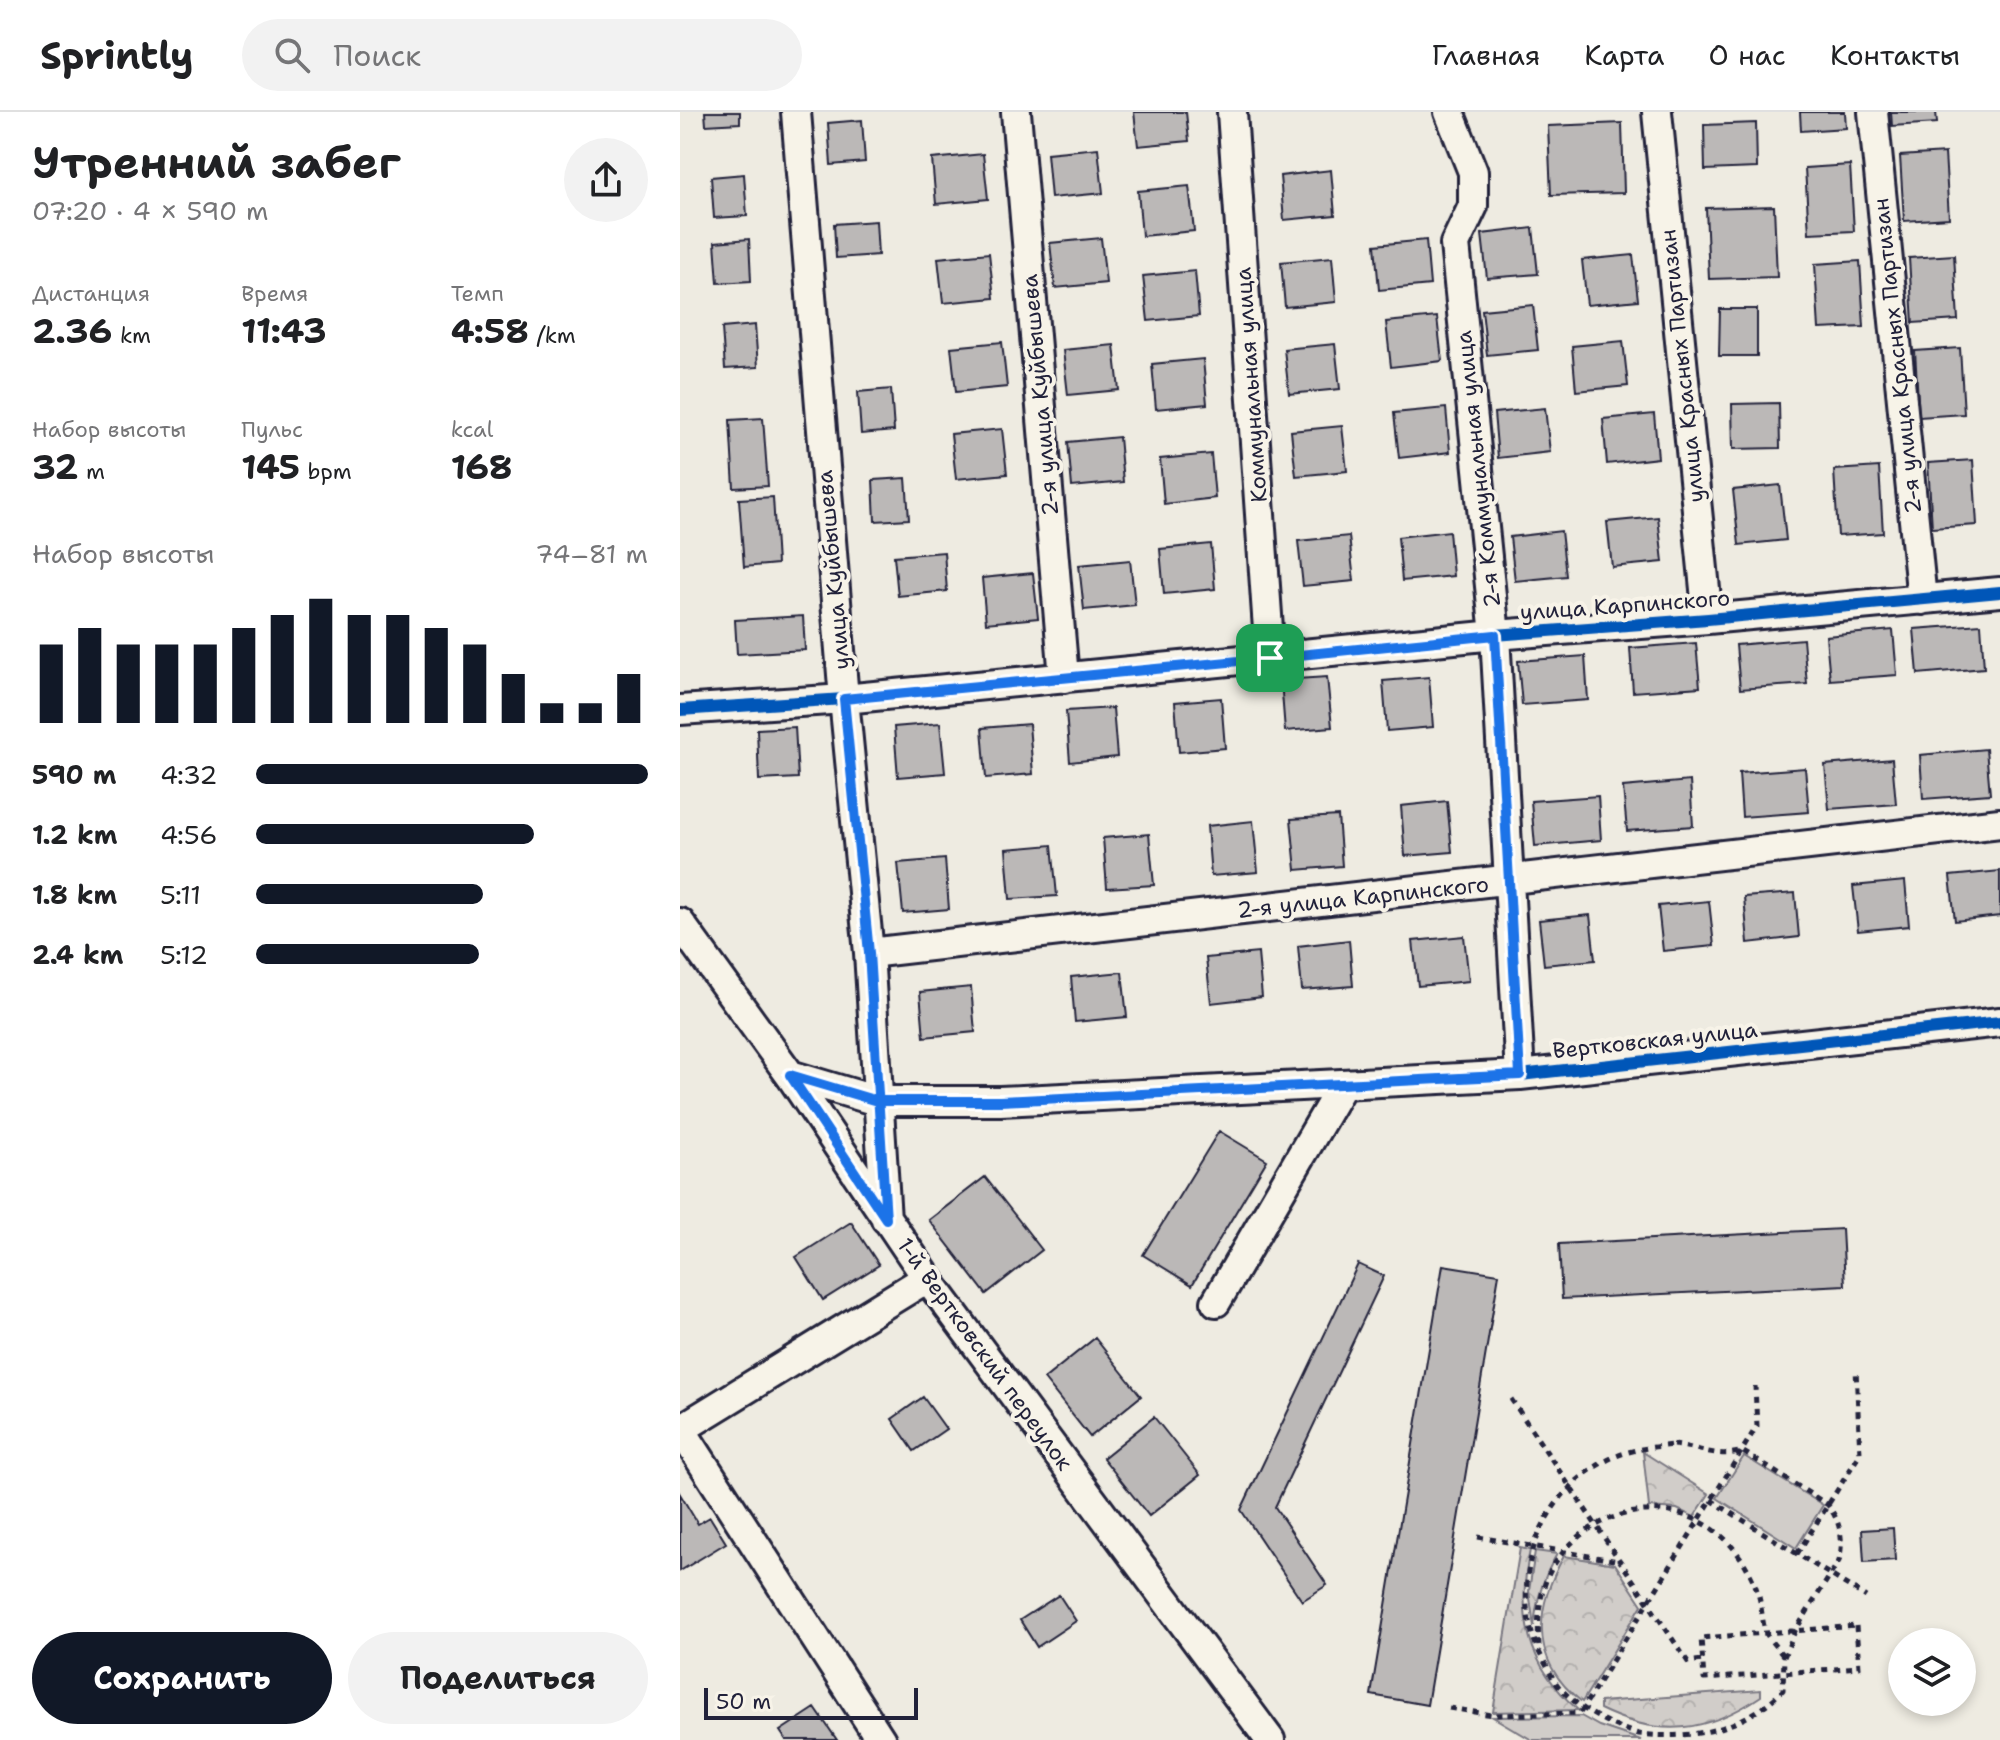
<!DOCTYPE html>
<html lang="ru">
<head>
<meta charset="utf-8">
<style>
	:root { --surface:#fff; --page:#f2f2f2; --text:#202124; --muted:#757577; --line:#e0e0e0; --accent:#111827 }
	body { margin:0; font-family:"Shantell Sans",sans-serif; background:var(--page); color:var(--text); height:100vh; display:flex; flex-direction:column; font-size:30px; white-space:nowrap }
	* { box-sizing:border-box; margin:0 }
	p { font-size:26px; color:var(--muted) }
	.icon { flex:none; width:44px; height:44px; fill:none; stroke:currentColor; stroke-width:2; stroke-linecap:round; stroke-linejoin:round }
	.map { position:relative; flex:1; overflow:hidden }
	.side { display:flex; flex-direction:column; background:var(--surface); width:680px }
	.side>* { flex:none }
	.buttons { position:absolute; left:1208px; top:1516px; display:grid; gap:16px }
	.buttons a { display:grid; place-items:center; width:88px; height:88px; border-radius:50%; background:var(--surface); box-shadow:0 4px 12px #0003; font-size:40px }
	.scale { position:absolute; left:24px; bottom:20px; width:214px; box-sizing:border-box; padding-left:8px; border:4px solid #22223b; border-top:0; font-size:22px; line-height:28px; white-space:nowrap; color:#22223b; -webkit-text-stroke:6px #f7f3e8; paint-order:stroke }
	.pin { position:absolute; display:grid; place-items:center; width:68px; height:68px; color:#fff; margin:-34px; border-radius:16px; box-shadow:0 4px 12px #0006 }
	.round { display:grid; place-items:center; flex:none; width:84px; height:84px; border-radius:42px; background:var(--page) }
	.summary { display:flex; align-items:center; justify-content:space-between; height:136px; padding:0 32px }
	h1 { font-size:44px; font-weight:700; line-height:60px }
	.figures { display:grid; grid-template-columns:repeat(3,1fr); gap:12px; height:136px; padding:8px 32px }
	.figures div { display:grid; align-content:center }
	.figures b { font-size:34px; font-weight:700 }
	.figures small { font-size:22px; font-weight:400 }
	.figures p { font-size:22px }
	.chart { height:224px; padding:16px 32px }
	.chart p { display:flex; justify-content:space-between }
	.chart svg { width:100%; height:144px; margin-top:8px; stroke:var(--accent); stroke-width:6 }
	.button { display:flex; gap:16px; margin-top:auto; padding:16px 32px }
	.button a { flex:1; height:92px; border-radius:48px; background:var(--accent); color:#fff; font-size:32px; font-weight:700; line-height:92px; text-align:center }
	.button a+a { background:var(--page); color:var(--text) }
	ul { padding:0 32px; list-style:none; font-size:26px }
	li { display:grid; grid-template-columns:128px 96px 1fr; align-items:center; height:60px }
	li i { height:20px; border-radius:10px; background:var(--accent) }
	header { display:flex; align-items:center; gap:48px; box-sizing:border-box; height:112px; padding:0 40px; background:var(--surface); border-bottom:2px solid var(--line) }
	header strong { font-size:38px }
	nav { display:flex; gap:44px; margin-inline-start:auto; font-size:28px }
	.search { width:560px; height:72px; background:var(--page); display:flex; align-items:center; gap:20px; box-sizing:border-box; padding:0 28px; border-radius:44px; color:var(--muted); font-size:30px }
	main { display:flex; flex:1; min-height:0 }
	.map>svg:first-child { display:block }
</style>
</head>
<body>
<header>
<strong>Sprintly</strong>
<div class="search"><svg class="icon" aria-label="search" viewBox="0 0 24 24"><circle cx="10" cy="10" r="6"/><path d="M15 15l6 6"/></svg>Поиск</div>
<nav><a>Главная</a><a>Карта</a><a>О нас</a><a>Контакты</a></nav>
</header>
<main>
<section class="side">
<div class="summary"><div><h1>Утренний забег</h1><p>07:20 · 4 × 590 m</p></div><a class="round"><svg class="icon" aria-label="share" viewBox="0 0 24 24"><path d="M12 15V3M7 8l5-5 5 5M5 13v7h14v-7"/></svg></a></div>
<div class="figures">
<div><p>Дистанция</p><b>2.36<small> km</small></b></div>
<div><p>Время</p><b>11:43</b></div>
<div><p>Темп</p><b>4:58<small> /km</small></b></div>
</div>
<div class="figures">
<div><p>Набор высоты</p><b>32<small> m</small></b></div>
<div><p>Пульс</p><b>145<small> bpm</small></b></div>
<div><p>kcal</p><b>168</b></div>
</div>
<div class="chart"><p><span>Набор высоты</span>74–81 m</p>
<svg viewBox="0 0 160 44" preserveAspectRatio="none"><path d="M5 44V20M15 44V15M25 44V20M35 44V20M45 44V20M55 44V15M65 44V11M75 44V6M85 44V11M95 44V11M105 44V15M115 44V20M125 44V29M135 44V38M145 44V38M155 44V29"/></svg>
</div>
<ul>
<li><b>590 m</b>4:32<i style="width:100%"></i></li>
<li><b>1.2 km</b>4:56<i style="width:71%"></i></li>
<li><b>1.8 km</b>5:11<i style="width:58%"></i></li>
<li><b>2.4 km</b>5:12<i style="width:57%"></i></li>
</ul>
<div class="button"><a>Сохранить</a><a>Поделиться</a></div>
</section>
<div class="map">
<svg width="1320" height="1628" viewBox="0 0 1320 1628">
	<defs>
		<pattern id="park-crowns" width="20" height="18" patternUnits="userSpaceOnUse" patternTransform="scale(2)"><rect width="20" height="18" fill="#d1cdc9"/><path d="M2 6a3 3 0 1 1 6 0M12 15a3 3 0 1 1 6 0" fill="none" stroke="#b3b0ae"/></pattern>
	</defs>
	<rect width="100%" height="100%" fill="#eeebe1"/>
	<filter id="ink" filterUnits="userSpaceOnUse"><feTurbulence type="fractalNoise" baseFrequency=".0125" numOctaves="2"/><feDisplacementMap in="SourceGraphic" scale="16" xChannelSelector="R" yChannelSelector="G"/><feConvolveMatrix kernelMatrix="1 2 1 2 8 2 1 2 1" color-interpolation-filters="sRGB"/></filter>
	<g filter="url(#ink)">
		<path fill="url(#park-crowns)" stroke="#7a7882" stroke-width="2" d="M963,1340L1029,1382L1014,1405L997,1397L969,1395Z
			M840,1436L850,1438C836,1503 847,1553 898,1598L813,1600Z
			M855,1439L877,1442C863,1465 856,1489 854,1515L849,1479Z
			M884,1444L935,1452L962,1493L902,1590C850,1550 854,1497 884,1444Z
			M1081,1578V1584C1027,1621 979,1626 920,1597V1590Z"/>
		<path fill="#d1cdc9" stroke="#7a7882" stroke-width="2" d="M1064,1344L1143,1393L1116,1436L1037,1386Z
			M901,1604L919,1614L961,1628H852L813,1605Z"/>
		<path fill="#bbb8b7" stroke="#22223b" stroke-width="2" d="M25,0H60V11L26,13Z
			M454,0H506L509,29L458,34Z
			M1120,0H1165L1166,16L1121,19Z
			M1211,0H1256L1257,11L1212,14Z
			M182,8L185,50L151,53L148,11Z
			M942,11L944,81L871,83L868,14Z
			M1076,11L1077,56L1025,58L1024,13Z
			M418,36L423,81L371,86L367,41Z
			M1265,41L1269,106L1224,109L1220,44Z
			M303,42L308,87L256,92L252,47Z
			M1170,53L1174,119L1129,121L1125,56Z
			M651,58L655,103L604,108L600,64Z
			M64,62L67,104L34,106L31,65Z
			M509,74L514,119L462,124L458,79Z
			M1094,94L1097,165L1029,167L1026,96Z
			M196,109L198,143L156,146L154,112Z
			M853,116L858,162L807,166L802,122Z
			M421,126L426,171L375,176L370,131Z
			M69,127L71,169L38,171L35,130Z
			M746,128L750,173L699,178L695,133Z
			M309,141L314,186L263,191L258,146Z
			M953,143L958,188L907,193L902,148Z
			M1274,143L1278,208L1233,211L1229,146Z
			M652,145L656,190L605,195L601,150Z
			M1180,149L1184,215L1139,217L1135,152Z
			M515,159L519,204L468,209L463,164Z
			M853,193L858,238L807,243L802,198Z
			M1040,197H1077V244H1039Z
			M757,205L762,249L711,255L706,210Z
			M75,213L78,255L45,257L42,216Z
			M943,229L948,274L896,279L892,234Z
			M322,230L327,275L276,280L271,235Z
			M655,232L660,277L609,282L604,237Z
			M434,233L439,278L388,283L383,238Z
			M1280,236L1284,302L1239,305L1235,239Z
			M523,247L527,292L476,297L472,252Z
			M211,277L214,319L181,322L178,280Z
			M1099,291L1100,336L1053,337L1052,292Z
			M766,296L770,340L719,346L714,301Z
			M865,296L870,340L818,346L814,301Z
			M974,302L978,346L927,352L923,307Z
			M83,306L88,374L54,376L50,308Z
			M662,314L667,359L616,364L611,319Z
			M322,317L327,362L276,367L271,322Z
			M439,325L443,370L392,375L388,330Z
			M531,342L535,386L484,392L480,347Z
			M1293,348L1297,413L1252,416L1248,351Z
			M1199,355L1203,421L1158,424L1154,358Z
			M226,366L229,407L195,409L193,368Z
			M1100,373L1106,428L1059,433L1053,378Z
			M93,385L97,452L64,455L59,387Z
			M978,405L983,450L932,455L927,410Z
			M769,419L773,464L722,469L718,425Z
			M881,419L886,464L835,469L830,425Z
			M669,424L674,469L623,474L618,429Z
			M531,432L535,477L484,482L480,437Z
			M264,440L267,479L218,484L214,444Z
			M450,448L455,493L404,498L399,453Z
			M353,461L358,506L306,511L302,466Z
			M123,504L125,538L57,542L55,508Z
			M1301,512L1304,556L1238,562L1234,517Z
			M1213,518L1217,563L1150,568L1146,524Z
			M1123,527L1127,572L1060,577L1056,533Z
			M1016,531L1020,575L953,580L950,536Z
			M905,544L908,588L842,593L838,549Z
			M647,565L652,615L605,619L601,568Z
			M749,565L753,615L707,619L703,569Z
			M541,586L545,636L499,640L495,590Z
			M433,596L437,645L390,650L386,599Z
			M260,611L265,661L218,665L214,615Z
			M349,612L353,662L306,666L302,616Z
			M115,615L118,666L79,668L77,617Z
			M1306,637L1310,682L1243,687L1240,643Z
			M1212,647L1216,692L1149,697L1145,653Z
			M1125,656L1129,700L1062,705L1059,661Z
			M1010,669L1013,714L947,719L943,675Z
			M918,684L921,728L855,734L851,689Z
			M767,689L772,740L725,744L721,694Z
			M658,704L662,754L616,758L611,707Z
			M573,709L578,760L531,764L527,714Z
			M469,722L474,773L427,776L423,726Z
			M372,733L377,784L330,787L326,737Z
			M265,747L269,797L223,801L218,751Z
			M1320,759V804L1275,809L1270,764Z
			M1225,769L1229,814L1178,819L1173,774Z
			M1115,781L1119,825L1068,831L1064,785Z
			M1029,789L1034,834L983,839L978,794Z
			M910,803L915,848L864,853L859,808Z
			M784,824L789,869L738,874L733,829Z
			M669,828L673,874L622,878L618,834Z
			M578,841L582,885L531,891L526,846Z
			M442,860L447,905L395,910L391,865Z
			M291,875L295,920L244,925L240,880Z
			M539,1019L587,1048L512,1173L463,1143Z
			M305,1065L362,1138L306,1182L249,1108Z
			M171,1110L199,1153L143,1188L116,1145Z
			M1162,1117L1165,1173L882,1187L879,1132Z
			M678,1152L704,1164L595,1395L647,1473L622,1489L561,1398Z
			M763,1153L819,1162L747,1593L691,1583Z
			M415,1226L461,1284L410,1325L364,1267Z
			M243,1285L266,1317L234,1339L212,1307Z
			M474,1305L520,1363L469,1404L423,1346Z
			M0,1382L18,1412L30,1405L46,1431L0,1459Z
			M1213,1416L1215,1448L1184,1450L1182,1418Z
			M379,1483L396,1509L357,1535L340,1508Z
			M135,1596L157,1628H106L100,1619Z"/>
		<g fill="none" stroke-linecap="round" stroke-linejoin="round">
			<defs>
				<path id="minor" d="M116,0L164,587L189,841L206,1107
					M336,0L384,566
					M552,0L590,546
					M769,0L793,60V94L775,132L815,523L840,963
					M977,0L1028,507
					M1193,0L1242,488
					M0,598L164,587L815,523L1028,507L1320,480
					M0,811L110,963L247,1166L590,1628
					M189,841L1320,711
					M110,963L197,989H320L840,963L1320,910
					M536,1190L663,972
					M0,1316L201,1628
					M1,1317L247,1166"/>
			</defs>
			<use href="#minor" stroke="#22223b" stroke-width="34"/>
			<path stroke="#22223b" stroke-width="5" stroke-dasharray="6 6" stroke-linecap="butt" d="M831,1287L1008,1550L1023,1548
				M993,1333C1017,1335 1039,1347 1062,1339L1148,1393C1161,1411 1164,1428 1159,1449L1115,1519L1104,1545L1103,1578C1064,1617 1015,1628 959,1622C930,1614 902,1599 881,1577C874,1570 870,1560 865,1551C822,1479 857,1378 934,1345C953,1337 973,1335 993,1333Z
				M1031,1388L1186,1485
				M798,1425L939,1449
				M1117,1442L1180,1342L1176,1257
				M1176,1514L1179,1555L1024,1567L1021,1526Z
				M859,1534C857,1507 859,1475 875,1451C912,1395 994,1379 1045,1427C1061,1443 1073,1463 1079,1485C1082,1496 1082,1510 1086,1521C1090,1529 1099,1538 1104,1545
				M769,1596L813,1603L900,1601L1077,1314L1075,1274"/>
			<use href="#minor" stroke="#f7f3e8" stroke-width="28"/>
			<defs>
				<path id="cycleway" d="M0,598L164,587L815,523L1028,507L1320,480
					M110,963L197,989H320L840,963L1320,910"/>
			</defs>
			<use href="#cycleway" stroke="#f7f3e8" stroke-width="17"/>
			<use href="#cycleway" stroke="#0057b8" stroke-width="12"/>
		</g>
	</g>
	<g fill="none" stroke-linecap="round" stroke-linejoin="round" filter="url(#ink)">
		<defs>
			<path id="route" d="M590,546L164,587L189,841L206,1107L110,963L197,989H320L840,963L815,523L590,546"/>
		</defs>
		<use href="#route" stroke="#fff" stroke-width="16"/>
		<use href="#route" stroke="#1a73e8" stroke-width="10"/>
	</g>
	<g text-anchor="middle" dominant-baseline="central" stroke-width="8" stroke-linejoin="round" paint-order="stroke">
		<g font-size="22" fill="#22223b" stroke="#f7f3e8">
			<text transform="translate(1217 244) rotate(-96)">2-я улица Красных Партизан</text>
			<text transform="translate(1002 254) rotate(-96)">улица Красных Партизан</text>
			<text transform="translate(571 273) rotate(-94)">Коммунальная улица</text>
			<text transform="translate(360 283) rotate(-95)">2-я улица Куйбышева</text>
			<text transform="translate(798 357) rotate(-96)">2-я Коммунальная улица</text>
			<text transform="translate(153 458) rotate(-95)">улица Куйбышева</text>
			<text transform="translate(945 493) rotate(-4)">улица Карпинского</text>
			<text transform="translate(683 785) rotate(-6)">2-я улица Карпинского</text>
			<text transform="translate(975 928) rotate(-6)">Вертковская улица</text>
			<text transform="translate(305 1242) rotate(54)">1-й Вертковский переулок</text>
		</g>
	</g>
</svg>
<div class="buttons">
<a><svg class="icon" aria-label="layers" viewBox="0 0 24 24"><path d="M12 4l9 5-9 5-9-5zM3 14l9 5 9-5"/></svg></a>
</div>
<div class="scale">50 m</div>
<div class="pin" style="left:590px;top:546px;background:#1e9e55"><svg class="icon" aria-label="arrive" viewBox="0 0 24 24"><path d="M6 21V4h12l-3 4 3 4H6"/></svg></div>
</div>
</main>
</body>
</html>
